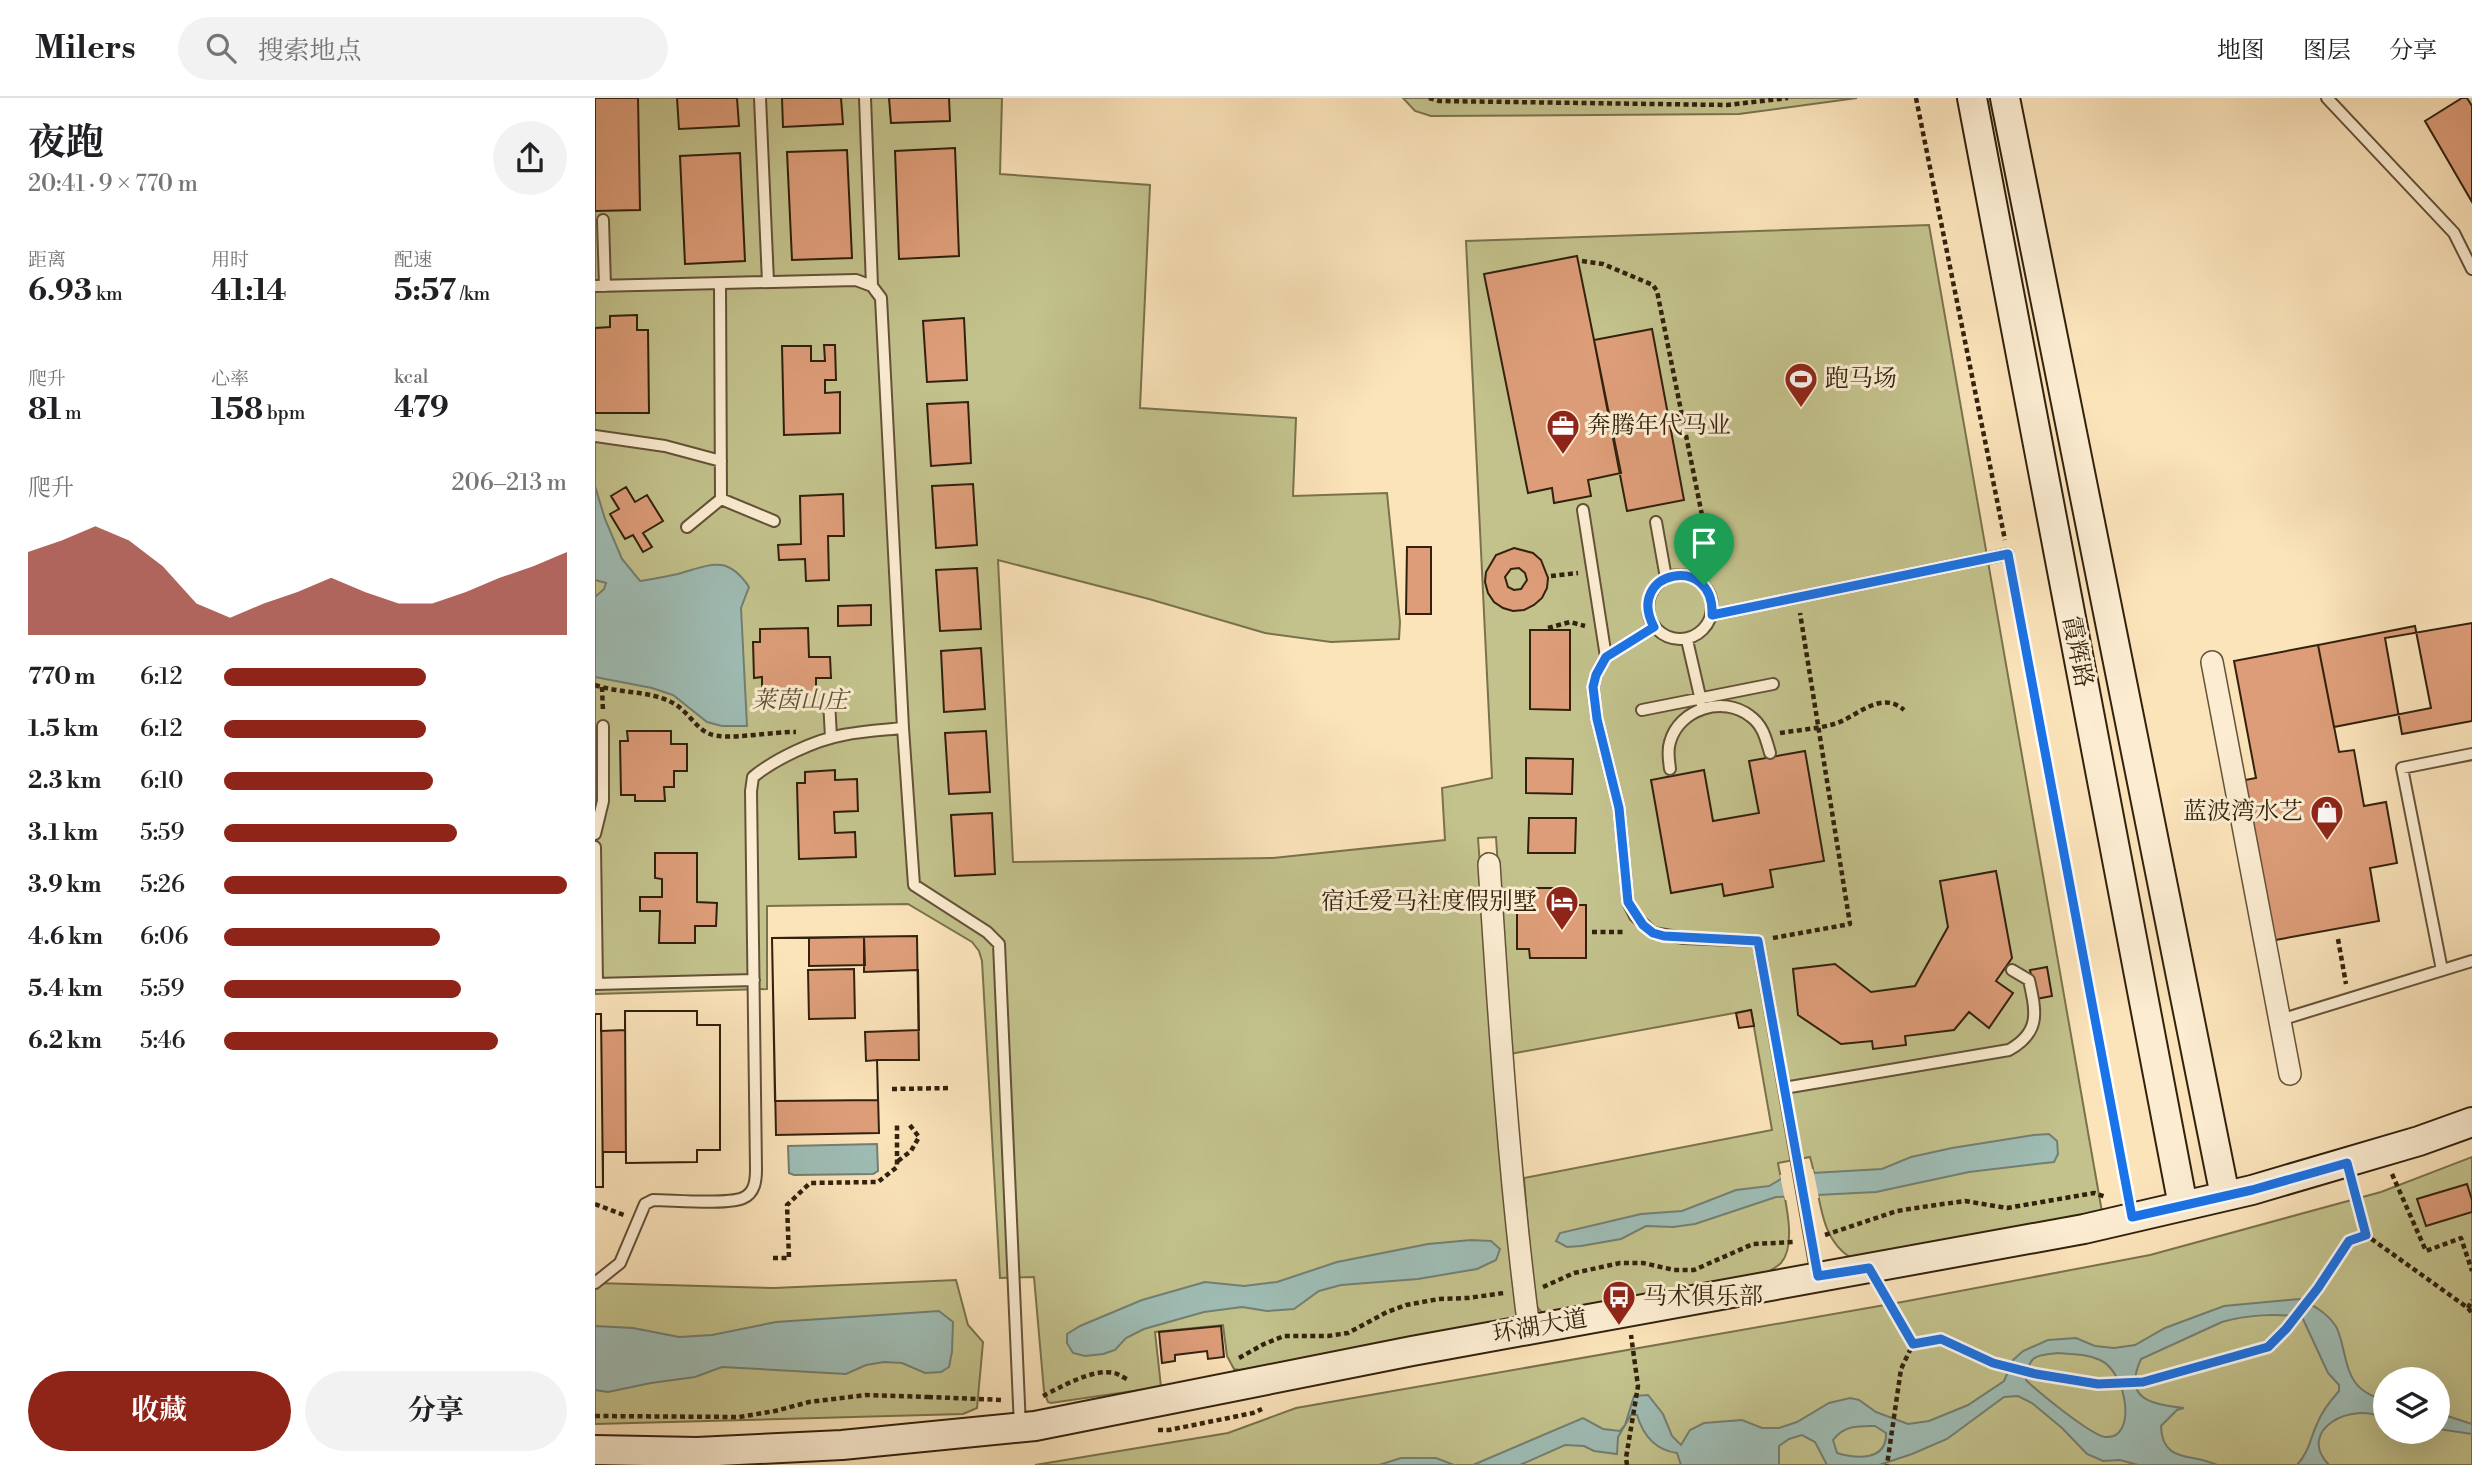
<!DOCTYPE html>
<html lang="zh">
<head>
<meta charset="utf-8">
<style>
	:root { --surface:#fff; --page:#f2f2f2; --text:#202124; --muted:#757577; --line:#e0e0e0; --accent:#8f2418 }
	body { margin:0; font-family:"Libre Bodoni","Noto Serif SC",serif; background:var(--page); color:var(--text); height:100vh; display:flex; flex-direction:column; font-size:26px; white-space:nowrap }
	* { box-sizing:border-box; margin:0 }
	p { font-size:23px; color:var(--muted) }
	.icon { flex:none; width:38px; height:38px; fill:none; stroke:currentColor; stroke-width:2; stroke-linecap:round; stroke-linejoin:round }
	.map { position:relative; flex:1; overflow:hidden }
	.side { display:flex; flex-direction:column; background:var(--surface); width:595px }
	.side>* { flex:none }
	.tools { position:absolute; left:1778px; top:1269px; display:grid; gap:14px }
	.tools a { display:grid; place-items:center; width:77px; height:77px; border-radius:50%; background:var(--surface); box-shadow:0 7px 28px #0002; font-size:35px }
	.pin { position:absolute; display:grid; place-items:center; width:60px; height:60px; color:#fff; margin:-72px -30px; border-radius:50% 50% 50% 0; rotate:-45deg; box-shadow:0 0 7px #0007 }
	.pin .icon { rotate:45deg }
	.round { display:grid; place-items:center; flex:none; width:74px; height:74px; border-radius:37px; background:var(--page) }
	.headline { display:flex; align-items:center; justify-content:space-between; height:119px; padding:0 28px }
	h1 { font-size:38px; font-weight:700; line-height:52px }
	.figures { display:grid; grid-template-columns:repeat(3,1fr); gap:10px; height:119px; padding:7px 28px }
	.figures div { display:grid; align-content:center }
	.figures b { font-size:30px; font-weight:700 }
	.figures small { font-size:19px; font-weight:400 }
	.figures p { font-size:19px }
	.chart { height:196px; padding:14px 28px }
	.chart p { display:flex; justify-content:space-between }
	.chart svg { width:100%; height:126px; margin-top:7px; fill:var(--accent); opacity:.7 }
	.primary-button { display:flex; gap:14px; margin-top:auto; padding:14px 28px }
	.primary-button a { flex:1; height:80px; border-radius:42px; background:var(--accent); color:#fff; font-size:28px; font-weight:700; line-height:80px; text-align:center }
	.primary-button a+a { background:var(--page); color:var(--text) }
	ul { padding:0 28px; list-style:none; font-size:23px }
	li { display:grid; grid-template-columns:112px 84px 1fr; align-items:center; height:52px }
	li i { height:18px; border-radius:9px; background:var(--accent) }
	header { display:flex; align-items:center; gap:42px; box-sizing:border-box; height:98px; padding:0 35px; background:var(--surface); border-bottom:2px solid var(--line) }
	header strong { font-size:33px }
	nav { display:flex; gap:38px; margin-inline-start:auto; font-size:24px }
	.search { width:490px; height:63px; background:var(--page); display:flex; align-items:center; gap:18px; box-sizing:border-box; padding:0 24px; border-radius:38px; color:var(--muted); font-size:26px }
	main { display:flex; flex:1; min-height:0 }
	.map>svg:first-child { display:block }
</style>
</head>
<body>
<header>
<strong>Milers</strong>
<div class="search"><svg class="icon" aria-label="search" viewBox="0 0 24 24"><circle cx="10" cy="10" r="6"/><path d="M15 15l6 6"/></svg>搜索地点</div>
<nav><a>地图</a><a>图层</a><a>分享</a></nav>
</header>
<main>
<section class="side">
<div class="headline"><div><h1>夜跑</h1><p>20:41 · 9 × 770 m</p></div><a class="round"><svg class="icon" aria-label="share" viewBox="0 0 24 24"><path d="M12 15V3M7 8l5-5 5 5M5 13v7h14v-7"/></svg></a></div>
<div class="figures">
<div><p>距离</p><b>6.93<small> km</small></b></div>
<div><p>用时</p><b>41:14</b></div>
<div><p>配速</p><b>5:57<small> /km</small></b></div>
</div>
<div class="figures">
<div><p>爬升</p><b>81<small> m</small></b></div>
<div><p>心率</p><b>158<small> bpm</small></b></div>
<div><p>kcal</p><b>479</b></div>
</div>
<div class="chart"><p><span>爬升</span>206–213 m</p>
<svg viewBox="0 0 160 44" preserveAspectRatio="none"><path d="M0 44V15L10 11L20 6L30 11L40 20L50 33L60 38L70 33L80 29L90 24L100 29L110 33L120 33L130 29L140 24L150 20L160 15V44z"/></svg>
</div>
<ul>
<li><b>770 m</b>6:12<i style="width:59%"></i></li>
<li><b>1.5 km</b>6:12<i style="width:59%"></i></li>
<li><b>2.3 km</b>6:10<i style="width:61%"></i></li>
<li><b>3.1 km</b>5:59<i style="width:68%"></i></li>
<li><b>3.9 km</b>5:26<i style="width:100%"></i></li>
<li><b>4.6 km</b>6:06<i style="width:63%"></i></li>
<li><b>5.4 km</b>5:59<i style="width:69%"></i></li>
<li><b>6.2 km</b>5:46<i style="width:80%"></i></li>
</ul>
<div class="primary-button"><a>收藏</a><a>分享</a></div>
</section>
<div class="map">
<svg width="1877" height="1367" viewBox="0 0 1877 1367">
	<rect width="100%" height="100%" fill="#fbe3ba"/>
	<filter id="stains"><feTurbulence type="fractalNoise" baseFrequency=".00286" numOctaves="4"/><feColorMatrix values="0 0 0 0 .2 0 0 0 0 .09 0 0 0 0 .02 0 0 0 .5 -.17"/></filter>
	<radialGradient id="worn" r=".72"><stop offset=".6" stop-color="#630" stop-opacity="0"/><stop offset="1" stop-color="#630" stop-opacity=".3"/></radialGradient>
	<path fill="#c3c28c" stroke="#7a724c" stroke-width="2" fill-rule="evenodd" d="M0,0H407L405,76L555,87L545,310L701,320L698,398L792,395L805,524L804,541L736,544L670,535L554,501L403,462L418,764L678,760L850,742L847,690L897,680L871,143L1334,127L1507,1114L1258,1161C1222,1141 1226,1094 1215,1059L1183,1065C1187,1090 1204,1145 1186,1165C1181,1170 1173,1174 1166,1177L949,1217L942,1209L937,1182L929,1080L1177,1032L1156,912L915,956L901,739L883,740L904,1032L922,1219L912,1224L645,1272L639,1271L632,1258L628,1227L560,1234L566,1289L456,1305L453,1304L449,1293L439,1179L405,1180L387,863L384,853L377,844L313,806L172,808V891L0,896Z
		M808,0H1262L1144,16L836,18L820,13Z
		M1877,1059V1367H440L633,1335L701,1310L1307,1204L1555,1157L1786,1094ZM1790,1281H1843V1334H1790Z
		M361,1182L373,1227L388,1244L382,1310L368,1316L0,1326V1185L179,1190Z"/>
	<path fill="#9fbdb5" stroke="#737f72" stroke-width="2" fill-rule="evenodd" d="M0,388L10,421L27,461L45,483C57,481 70,479 83,476C115,467 132,456 154,489L146,510L152,628H127L112,624L78,597L57,590L0,579V499L9,491L11,485L0,482Z
		M1454,1036L1462,1043L1463,1056L1459,1064L1374,1074L1281,1094L1181,1099L1100,1126L1078,1129L1051,1128L1026,1141L986,1148L972,1149L961,1143L965,1135L1046,1116L1087,1113L1141,1092L1174,1088L1186,1081L1217,1075L1287,1071L1316,1059L1357,1050L1439,1037Z
		M282,1046L283,1073L278,1076L199,1077L194,1075L193,1048Z
		M876,1142L896,1143L905,1151L901,1162L882,1171L823,1181L746,1187L724,1193L699,1211L672,1213L647,1209L609,1214L549,1231L531,1240L520,1252L508,1256L490,1258L478,1255L472,1245V1236L485,1228L547,1202L610,1184L649,1188L682,1184L742,1164L833,1146Z
		M1705,1201C1719,1208 1731,1214 1740,1227C1743,1231 1744,1236 1746,1242C1754,1273 1754,1293 1790,1302V1321C1758,1302 1700,1332 1734,1367H1702C1714,1354 1715,1341 1722,1326C1727,1313 1735,1303 1744,1293V1287L1733,1275L1707,1219C1682,1215 1651,1217 1627,1224L1546,1261C1527,1302 1557,1306 1589,1310L1582,1312L1566,1328C1567,1366 1598,1355 1622,1367H1543L1525,1362L1508,1363L1492,1356L1467,1330L1437,1305L1423,1298L1409,1299L1352,1341L1317,1356L1284,1367H1232L1220,1344L1207,1337L1194,1341L1184,1348V1367H1086L1082,1355C1060,1352 1048,1337 1042,1317H1036L1023,1339L1022,1356L999,1353L989,1348L970,1347L925,1367H878L988,1320L1008,1331L1025,1333L1030,1327L1039,1298L1053,1297L1068,1316L1077,1338L1086,1347L1095,1332L1109,1325L1147,1322L1167,1330H1184L1202,1324L1234,1305L1255,1300L1264,1302L1281,1314L1313,1326L1334,1323L1373,1307L1409,1283L1418,1262L1428,1253L1453,1242L1481,1240L1500,1248L1519,1250L1540,1247L1570,1230L1629,1208ZM1463,1255C1477,1256 1492,1256 1505,1262C1532,1274 1543,1342 1510,1339C1496,1337 1443,1294 1431,1282C1434,1257 1439,1258 1463,1255ZM1280,1328L1291,1335C1292,1363 1262,1361 1242,1355L1238,1342C1249,1327 1263,1328 1280,1328Z
		M344,1213L358,1224L357,1254L354,1269L346,1274L330,1275L307,1265L289,1264L271,1267L251,1276L127,1269L100,1279L56,1285L13,1294L0,1292V1228L38,1230L84,1239L117,1237L181,1224Z
		M1843,1315L1877,1326V1336L1843,1331Z
		M806,1360H841L859,1367H784Z"/>
	<path fill="#fbe3ba" d="M1218,1071L1224,1100L1190,1102L1185,1077Z"/>
	<path fill="#dd9d79" stroke="#32210d" stroke-width="2" fill-rule="evenodd" d="M0,0H43L45,112L0,113Z
		M82,0H142L144,28L84,31Z
		M187,0H246L248,26L188,29Z
		M294,0H354L355,23L296,25Z
		M1867,0H1872L1877,8V104L1830,23Z
		M360,50L364,158L304,161L300,53Z
		M252,52L257,160L197,162L192,54Z
		M145,55L150,163L90,166L85,58Z
		M982,158L1026,375L993,382L996,398L959,405L957,390L933,395L889,176Z
		M42,217V232H53L54,315H0V230L15,229V218Z
		M369,220L372,282L332,284L328,223Z
		M1057,231L1089,402L1032,413L999,242Z
		M229,247H240L241,282H230V295L245,294V335L189,337L187,248H216V263H230Z
		M373,304L376,365L336,368L332,306Z
		M378,386L382,447L341,450L337,388Z
		M31,389L40,404L52,397L68,423L48,435L57,449L48,454L38,437L30,441L15,416L24,411L16,398Z
		M248,396L249,438H233L234,482L211,483L210,461L184,462L183,447L206,446L205,398Z
		M812,449H836V516H811Z
		M919,450L938,455L946,462L953,480L952,490L947,500L939,507L929,512L918,513L908,510L899,504L893,495L890,484L891,474L901,457ZM924,470L930,475L932,482L926,491L919,492L913,489L910,479L916,471Z
		M382,470L386,531L345,533L341,472Z
		M276,507V527L243,528V508Z
		M1877,525V623L1807,636L1790,540Z
		M1820,528L1836,610L1739,629L1723,547Z
		M213,530L214,559H235L236,580H221V597L194,598V593L167,594V579L159,580L158,544H165V531Z
		M935,532H975V612L935,611Z
		M1723,547L1744,654L1759,652L1769,708L1791,704L1802,765L1775,770L1784,823L1675,843L1650,682L1661,680L1639,563Z
		M386,550L390,611L349,614L346,553Z
		M32,633H76V646H92V673H79V689H69L70,703H40V697H26L25,643H33Z
		M391,633L395,694L354,696L350,635Z
		M1210,653L1229,763L1175,772L1178,789L1129,798L1127,786L1076,795L1056,682L1109,672L1118,723L1164,715L1154,663Z
		M931,660L978,661L977,696L931,695Z
		M240,672V682L262,681L263,713L239,714L240,735L260,734L261,759L204,761L202,685H210V674Z
		M397,715L400,776L360,778L356,717Z
		M934,720H981L980,755H933Z
		M60,755H102V804L122,805L121,828H100V845H64L65,813H45V799H67V781L60,780Z
		M1401,773L1417,860L1401,883L1418,895L1394,930L1374,914L1359,932L1310,938L1311,947L1278,951L1277,943L1246,946L1203,917L1198,871L1240,866L1276,894L1320,888L1353,829L1345,783Z
		M935,790H967L968,807H991V860H935L934,851H922V810H935Z
		M322,838L324,962H282L284,1035L181,1037L177,840Z
		M269,839V874L323,872L324,932L270,934L271,963L282,962L283,1002L180,1003L177,840Z
		M269,839L270,867L214,868V840Z
		M1452,869L1457,898L1441,901L1435,872Z
		M259,871L260,920L214,921L213,872Z
		M1156,912L1159,928L1144,930L1141,915Z
		M30,913H102V927H125V1052H102V1064L31,1065V1054H8V1089H0V916H6V933L30,932Z
		M30,913H102V927H125V1052H102V1064L31,1065Z
		M0,916H6L8,1089H0Z
		M1872,1086L1877,1102V1114L1831,1128L1822,1101Z
		M626,1228L629,1259L613,1261L612,1253L580,1257V1263L567,1265L564,1234Z"/>
	<g fill="none" stroke-linecap="round" stroke-linejoin="round">
		<defs>
			<path id="lane" d="M165,0L173,184
				M270,0L277,188
				M1732,0L1859,135L1877,171
				M8,122L10,188
				M0,188L261,182L277,188L286,200L308,630L319,787L392,834L404,846L425,1329
				M0,338L70,348L126,363
				M126,401L179,423
				M988,412L1011,559
				M1061,424L1071,480
				M92,429L126,401L125,186
				M1053 509a32 32 0 1 1 64 0a32 32 0 1 1-64 0Z
				M1117,517L1413,456
				M1059,529L1011,559L1001,577L998,589L1002,621L1024,710L1033,804L1040,818L1058,835L1089,840L1163,843L1222,1178
				M1092,542L1107,607
				M234,602L236,640
				M1047,612L1178,586
				M1075,671C1074,662 1072,653 1075,644C1084,611 1128,597 1155,618C1168,627 1171,641 1175,655
				M0,736L8,703V628
				M0,749L2,886
				M1847,872L1807,670L1877,656
				M0,886L159,882
				M1685,922L1877,863
				M1189,990L1414,952C1446,934 1441,914 1434,882L1417,872
				M0,1185L25,1165L50,1106L58,1102C78,1102 132,1107 148,1100C160,1095 161,1082 161,1071L156,693L158,679C180,661 220,642 248,637C268,633 288,632 308,630"/>
			<path id="street" d="M1617,564L1695,976
				M894,766C904,922 914,1077 934,1231"/>
			<path id="secondary" d="M1377,0L1588,1108
				M1410,0L1630,1098
				M0,1352L102,1354L247,1347L440,1328L817,1253L1489,1131L1657,1092L1824,1043L1877,1024"/>
		</defs>
		<use href="#lane" stroke="#645238" stroke-width="14"/>
		<use href="#street" stroke="#645238" stroke-width="24"/>
		<use href="#secondary" stroke="#32210d" stroke-width="32"/>
		<path stroke="#32210d" stroke-width="4.5" stroke-dasharray="5 3.5" stroke-linecap="butt" d="M834,0L844,3L1132,7L1193,0
			M1321,0L1410,442
			M987,163L1008,166L1058,187L1062,193L1114,452L1115,468L1109,487
			M1416,471L1533,1095
			M956,478L983,475
			M953,530L975,524L990,528
			M0,587C26,596 54,592 78,605C92,612 101,631 115,636C131,643 181,633 201,634
			M7,589L8,613
			M1185,635C1203,632 1222,631 1239,626C1261,620 1285,591 1309,612
			M997,834H1031
			M1178,840L1255,826L1205,515
			M1743,841L1751,886
			M297,991L356,990
			M303,1063L316,1053L324,1039L314,1026
			M1797,1076L1831,1153L1866,1140L1877,1173
			M1757,1086L1771,1137L1873,1210L1877,1215
			M0,1106L29,1117
			M1230,1137L1302,1113L1327,1109L1370,1103L1412,1110L1499,1095L1511,1099
			M178,1160H194L192,1107L215,1085L283,1084L302,1069V1026
			M948,1189L979,1175L1025,1165H1048L1079,1172H1099L1158,1146L1199,1144
			M1287,1191L1318,1246L1306,1271L1292,1367
			M1873,1210L1877,1202
			M1318,1246L1346,1241L1398,1265L1441,1276L1503,1286L1548,1284L1673,1249L1723,1190L1754,1143L1771,1137
			M644,1260L669,1246L689,1238H733L753,1235L792,1214L811,1207L844,1201L873,1200L909,1195
			M448,1298C466,1289 498,1270 519,1275C524,1276 529,1280 534,1282
			M333,1299L409,1302
			M0,1318L144,1319L180,1313L214,1304L271,1297L333,1299
			M563,1332H574L658,1315L667,1311
			M1032,1367L1031,1360L1043,1288L1036,1237"/>
		<use href="#lane" stroke="#fcedd2" stroke-width="10"/>
		<use href="#street" stroke="#fcedd2" stroke-width="21"/>
		<use href="#secondary" stroke="#fcedd2" stroke-width="28"/>
	</g>
	<g fill="none" stroke-linecap="round" stroke-linejoin="round">
		<defs>
			<path id="route" d="M1413,456L1537,1119L1657,1092L1752,1065L1771,1137L1754,1143L1723,1190L1691,1231L1673,1249L1548,1284L1503,1286L1441,1276L1398,1265L1346,1241L1318,1246L1274,1170L1223,1178L1163,843L1069,838L1058,835L1048,827L1033,804L1024,710L1002,621L998,589L1001,577L1011,559L1059,529C1029,473 1120,454 1117,517Z"/>
		</defs>
		<use href="#route" stroke="#fff" stroke-width="14"/>
		<use href="#route" stroke="#1a73e8" stroke-width="9"/>
	</g>
	<defs>
		<symbol id="stadium-pin" viewBox="-11 -11 22 30"><path d="M0 17L-7.5 6A9.5 9.5 0 1 1 7.5 6Z" fill="#8f2418" stroke="#fcedd2"/><path d="M0-5a6.5 5 0 1 0 0 10a6.5 5 0 1 0 0-10ZM-3.5-1.8h7v3.6h-7Z" fill="#fff"/></symbol>
		<symbol id="office-pin" viewBox="-11 -11 22 30"><path d="M0 17L-7.5 6A9.5 9.5 0 1 1 7.5 6Z" fill="#8f2418" stroke="#fcedd2"/><path d="M-6-3h4V-5.5h4V-3h4V5H-6ZM-1-4.5V-3h2v-1.5ZM-6 0V1H6V0Z" fill="#fff"/></symbol>
		<symbol id="shop-pin" viewBox="-11 -11 22 30"><path d="M0 17L-7.5 6A9.5 9.5 0 1 1 7.5 6Z" fill="#8f2418" stroke="#fcedd2"/><path d="M-5-2.5h2.3a2.7 3.5 0 0 1 5.4 0H5L5.5 6h-11ZM-1.5-2.5h3a1.5 2.3 0 0 0-3 0Z" fill="#fff"/></symbol>
		<symbol id="hotel-pin" viewBox="-11 -11 22 30"><path d="M0 17L-7.5 6A9.5 9.5 0 1 1 7.5 6Z" fill="#8f2418" stroke="#fcedd2"/><path d="M-6-4.5h1.5V1H6V5H4.5V3h-9V5H-6ZM-4 0a1.8 1.8 0 1 1 3.6 0ZM.5 0V-2.5h3Q6-2.5 6 0Z" fill="#fff"/></symbol>
		<symbol id="bus-pin" viewBox="-11 -11 22 30"><path d="M0 17L-7.5 6A9.5 9.5 0 1 1 7.5 6Z" fill="#8f2418" stroke="#fcedd2"/><path d="M-5-6H5V4H4V6H2V4H-2V6H-4V4H-5ZM-3.5-4V0h7V-4ZM-3.5 1.2v1.5H-2V1.2ZM2 1.2v1.5H3.5V1.2Z" fill="#fff"/></symbol>
	</defs>
	<g fill-rule="evenodd">
		<use href="#stadium-pin" x="1187" y="262" width="38" height="52"/>
		<use href="#office-pin" x="949" y="309" width="38" height="52"/>
		<use href="#shop-pin" x="1713" y="695" width="38" height="52"/>
		<use href="#hotel-pin" x="948" y="785" width="38" height="52"/>
		<use href="#bus-pin" x="1005" y="1180" width="38" height="52"/>
	</g>
	<g text-anchor="middle" dominant-baseline="central" stroke-width="6" stroke-linejoin="round" paint-order="stroke">
		<g font-size="24" fill="#32210d" stroke="#fcedd2" text-anchor="start">
			<text x="1230" y="281">跑马场</text>
			<text x="992" y="328">奔腾年代马业</text>
			<text x="1708" y="714" text-anchor="end">蓝波湾水艺</text>
			<text x="942" y="804" text-anchor="end">宿迁爱马社度假别墅</text>
			<text x="1048" y="1199">马术俱乐部</text>
		</g>
		<g font-size="24" fill="#32210d" stroke="#fcedd2">
			<text transform="translate(1482 554) rotate(79)">霞辉路</text>
			<text transform="translate(945 1229) rotate(-10)">环湖大道</text>
		</g>
		<g font-size="24" font-style="italic" fill="#5e5133" stroke="#fcedd2">
			<text x="205" y="603">莱茵山庄</text>
		</g>
	</g>
	<rect width="100%" height="100%" filter="url(#stains)"/>
	<rect width="100%" height="100%" fill="url(#worn)"/>
</svg>
<div class="tools">
<a><svg class="icon" aria-label="layers" viewBox="0 0 24 24"><path d="M12 4l9 5-9 5-9-5zM3 14l9 5 9-5"/></svg></a>
</div>
<div class="pin" style="left:1109px;top:487px;background:#1e9e55"><svg class="icon" aria-label="arrive" viewBox="0 0 24 24"><path d="M6 21V4h12l-3 4 3 4H6"/></svg></div>
</div>
</main>
</body>
</html>
